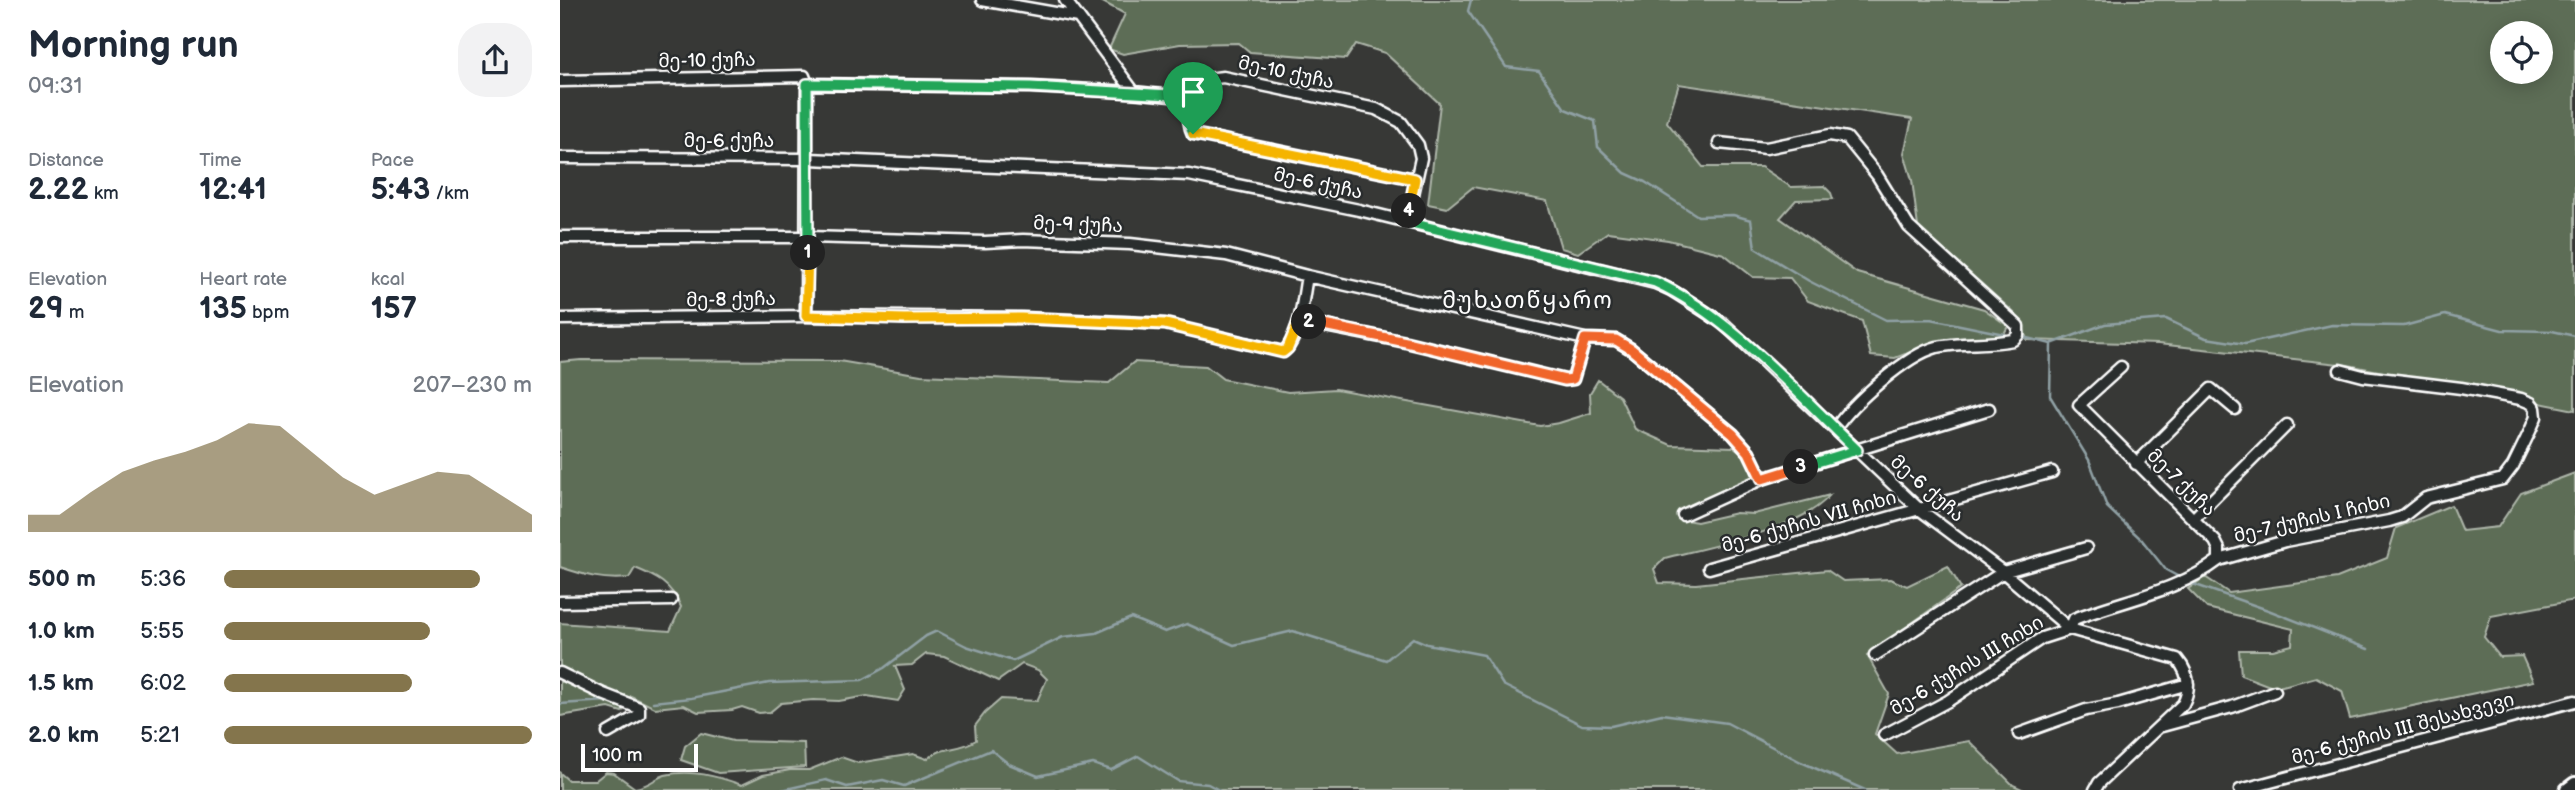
<!DOCTYPE html>
<html lang="en">
<head>
<meta charset="utf-8">
<style>
	:root { --surface:#fff; --page:#f2f2f3; --text:#1f2937; --muted:#747a83; --accent:#84754c }
	body { margin:0; font-family:"Balsamiq Sans","Noto Sans Georgian",sans-serif; background:var(--page); color:var(--text); height:100vh; display:flex; flex-direction:column; font-size:26px; white-space:nowrap }
	* { box-sizing:border-box; margin:0 }
	p { font-size:23px; color:var(--muted) }
	.icon { flex:none; width:38px; height:38px; fill:none; stroke:currentColor; stroke-width:2; stroke-linecap:round; stroke-linejoin:round }
	.map { position:relative; flex:1; overflow:hidden }
	.panel { display:flex; flex-direction:column; background:var(--surface); width:560px }
	.panel>* { flex:none }
	.buttons { position:absolute; left:1930px; top:21px; display:grid; gap:14px }
	.buttons a { display:grid; place-items:center; width:63px; height:63px; border-radius:50%; background:var(--surface); box-shadow:0 4px 18px #0003; font-size:35px }
	.scale { position:absolute; left:21px; bottom:18px; width:117px; box-sizing:border-box; padding-left:7px; border:4px solid #fff; border-top:0; font-size:19px; line-height:24px; white-space:nowrap; color:#fff; -webkit-text-stroke:5px #2a2d2e; paint-order:stroke }
	.pin { position:absolute; display:grid; place-items:center; width:60px; height:60px; color:#fff; margin:-72px -30px; border-radius:50% 50% 50% 0; rotate:-45deg; box-shadow:0 0 7px #0007 }
	.pin .icon { rotate:45deg }
	.km { position:absolute; width:35px; height:35px; margin:-18px; border-radius:50%; background:#222; color:#fff; font-size:19px; line-height:35px; text-align:center }
	.round { display:grid; place-items:center; flex:none; width:74px; height:74px; border-radius:28px; background:var(--page) }
	.headline { display:flex; align-items:center; justify-content:space-between; height:119px; padding:0 28px }
	h1 { font-size:38px; font-weight:700; line-height:52px }
	.stats { display:grid; grid-template-columns:repeat(3,1fr); gap:10px; height:119px; padding:7px 28px }
	.stats div { display:grid; align-content:center }
	.stats b { font-size:30px; font-weight:700 }
	.stats small { font-size:19px; font-weight:400 }
	.stats p { font-size:19px }
	.chart { height:196px; padding:14px 28px }
	.chart p { display:flex; justify-content:space-between }
	.chart svg { width:100%; height:126px; margin-top:7px; fill:var(--accent); opacity:.7 }
	ul { padding:0 28px; list-style:none; font-size:23px }
	li { display:grid; grid-template-columns:112px 84px 1fr; align-items:center; height:52px }
	li i { height:18px; border-radius:9px; background:var(--accent) }
	main { display:flex; flex:1; min-height:0 }
	.map>svg:first-child { display:block }
</style>
</head>
<body>
<main>
<section class="panel">
<div class="headline"><div><h1>Morning run</h1><p>09:31</p></div><a class="round"><svg class="icon" aria-label="share" viewBox="0 0 24 24"><path d="M12 15V3M7 8l5-5 5 5M5 13v7h14v-7"/></svg></a></div>
<div class="stats">
<div><p>Distance</p><b>2.22<small> km</small></b></div>
<div><p>Time</p><b>12:41</b></div>
<div><p>Pace</p><b>5:43<small> /km</small></b></div>
</div>
<div class="stats">
<div><p>Elevation</p><b>29<small> m</small></b></div>
<div><p>Heart rate</p><b>135<small> bpm</small></b></div>
<div><p>kcal</p><b>157</b></div>
</div>
<div class="chart"><p><span>Elevation</span>207–230 m</p>
<svg viewBox="0 0 160 44" preserveAspectRatio="none"><path d="M0 44V38L10 38L20 30L30 23L40 19L50 16L60 12L70 6L80 7L90 16L100 25L110 31L120 27L130 23L140 24L150 31L160 38V44z"/></svg>
</div>
<ul>
<li><b>500 m</b>5:36<i style="width:83%"></i></li>
<li><b>1.0 km</b>5:55<i style="width:67%"></i></li>
<li><b>1.5 km</b>6:02<i style="width:61%"></i></li>
<li><b>2.0 km</b>5:21<i style="width:100%"></i></li>
</ul>
</section>
<div class="map">
<svg width="2015" height="790" viewBox="0 0 2015 790">
	<rect width="100%" height="100%" fill="#373836"/>
	<filter id="ink" filterUnits="userSpaceOnUse"><feTurbulence type="fractalNoise" baseFrequency=".0143" numOctaves="2"/><feDisplacementMap in="SourceGraphic" scale="14" xChannelSelector="R" yChannelSelector="G"/><feConvolveMatrix kernelMatrix="1 2 1 2 8 2 1 2 1" color-interpolation-filters="sRGB"/></filter>
	<g filter="url(#ink)">
		<path fill="#5d6d56" stroke="#aeb6aa" stroke-width="2" fill-rule="evenodd" d="M539,0H2015V410L1788,365L1598,344L1467,340L1461,320L1451,310L1358,227L1352,180L1344,153L1352,119L1119,84L1107,122L1143,167H1201L1231,187L1264,186L1271,193L1273,199L1236,200L1220,218L1297,273L1424,309L1448,326L1443,336L1379,341L1335,358L1311,356L1302,321L1248,301L1230,278L1193,277L1164,254L1108,240L1048,232L1018,253L1001,248L987,201L913,187L887,208L868,204L880,104L825,53L796,44L786,59L690,52L679,43L620,44L563,54L549,49L565,14ZM1942,33H1981V72H1942Z
			M21,360L279,361L361,375L549,383L574,362L646,366L663,379L728,392L776,389L980,426L999,423L1031,413L1030,393L1038,380L1060,397L1075,429L1111,445L1174,447L1187,457L1193,477L1180,486L1126,508L1125,520L1137,522L1176,513L1194,514L1270,495C1243,529 1148,547 1105,558L1094,569L1099,583L1136,584L1267,570L1283,581L1330,579L1347,586L1388,566L1401,588L1307,655L1329,694L1315,734L1337,754L1409,741L1453,785L1464,790H0V773L8,780H36L46,772L54,773L75,788C92,785 94,778 105,775C131,769 157,776 182,785L203,775L230,770H249L281,757L298,763L353,754L367,759C383,745 397,752 416,740L415,726L425,713L441,699L477,701L487,679L478,670L462,664L438,681L384,656L366,654L352,665L335,666L345,690L338,701L307,696L279,701L253,700L221,703L210,712L199,713L182,707L172,710L138,712L124,705L95,708L71,696L62,712L49,708L0,716V623L110,631L121,607C111,584 97,577 75,568L69,578C43,581 24,575 0,567V362Z
			M2015,473V600L1931,616L1924,637L1940,657L1962,656L1973,681L1790,719L1782,691L1756,677L1715,688L1681,675L1679,650H1713L1732,645L1733,629L1647,608L1628,589L1645,577L1669,593L1777,578L1827,558L1836,528L1891,505L1902,531L1938,527L1961,493Z
			M141,733L173,741L244,743L245,767L158,773L121,760L125,746Z"/>
		<g fill="none" stroke-linecap="round" stroke-linejoin="round">
			<path stroke="#90a1a5" stroke-width="2.5" d="M911,0L908,11L946,67L979,71L1005,109L1035,121L1038,147L1065,173L1085,182L1138,216L1173,215L1191,220L1195,248L1249,281L1326,320L1371,319L1444,334
				M1463,337L1491,344L1545,324L1606,319L1646,338L1685,344L1772,325L1844,326L1885,315L1942,330L1992,331L2015,336
				M1491,344L1490,396L1529,460L1547,507L1582,540L1606,570L1619,577
				M1633,584L1708,610L1808,649
				M93,702L131,698L209,683L302,680L324,668L366,636L377,631L406,646L453,661L503,637L536,633L571,618L605,632L627,624L674,645L733,631L826,660L853,638L867,644L924,655L943,685L1022,725L1051,726L1102,714L1167,723L1241,762L1305,790
				M0,704L47,701L67,710
				M19,790H22
				M222,790L266,780L287,787L323,780L344,786L431,750L449,764L478,776L533,764L551,770L578,756L618,781L648,784L659,790"/>
			<defs>
				<path id="minor" d="M422,0L518,17L574,92
					M505,0L518,17
					M0,81L244,76L247,84L470,87L574,92L619,97L633,93L648,79L663,77L816,109L841,122L858,145L861,158L847,222
					M628,96C630,109 627,122 633,134L855,179
					M1159,143L1206,148L1270,135L1287,138L1317,175L1349,227L1458,326V335L1453,340C1428,345 1402,342 1377,347C1346,355 1293,403 1275,429
					M0,158L249,159L629,175L799,210L1095,283L1111,290L1163,323L1359,509L1443,572L1510,629L1617,659C1629,673 1631,688 1623,704L1539,783L1535,790
					M0,237H248L425,242L463,240L570,244L666,255L747,276L1025,339L1056,340L1071,349L1173,434L1189,452L1202,479
					M246,316L247,84
					M0,319L246,316L461,318L563,322L605,324L723,352C740,339 743,297 747,276
					M739,321L846,342L1005,380L1013,379L1025,339
					M1576,464L1651,389L1675,409
					M1123,515L1202,479L1429,409
					M1634,518L1727,425
					M1659,560L1725,541L1829,521L1842,517L1866,498L1943,479L1953,466L1970,431L1976,417L1975,408L1971,403L1961,399L1901,388L1803,376L1780,370
					M1149,568L1492,472
					M0,602L111,600
					M1510,629L1514,619C1562,600 1617,592 1659,560V549L1655,541L1519,405L1561,367
					M1315,655L1443,572L1526,548
					M0,673L43,694L79,708V715L48,733
					M1602,726L1672,707L1715,691
					M1459,734L1526,710L1558,704L1628,684
					M1324,735L1388,701L1482,638L1510,629
					M1680,790L2015,701"/>
				<path id="tertiary" d="M2007,790L2015,784"/>
			</defs>
			<use href="#minor" stroke="#fff" stroke-width="15"/>
			<use href="#tertiary" stroke="#fff" stroke-width="18"/>
			<use href="#minor" stroke="#2a2d2e" stroke-width="10"/>
			<use href="#tertiary" stroke="#2a2d2e" stroke-width="12"/>
		</g>
	</g>
	<g fill="none" stroke-linecap="round" stroke-linejoin="round" filter="url(#ink)">
		<defs>
			<path id="split-1" d="M248,253L247,84L470,87L628,96C630,109 627,122 633,134"/>
			<path id="split-2" d="M248,253L246,316L344,319L461,318L605,324L723,352L728,348L739,321L749,322"/>
			<path id="split-3" d="M749,322L846,342L1005,380L1013,379L1025,339L1056,340L1071,349L1173,434L1189,452L1202,479L1241,467"/>
			<path id="split-4" d="M849,211L847,222L1095,282C1170,316 1237,393 1297,450L1241,467"/>
			<path id="split-5" d="M633,134L855,179L849,211"/>
		</defs>
		<use href="#split-1" stroke="#fff" stroke-width="14"/>
		<use href="#split-2" stroke="#fff" stroke-width="14"/>
		<use href="#split-3" stroke="#fff" stroke-width="14"/>
		<use href="#split-4" stroke="#fff" stroke-width="14"/>
		<use href="#split-5" stroke="#fff" stroke-width="14"/>
		<use href="#split-1" stroke="#22a559" stroke-width="9"/>
		<use href="#split-2" stroke="#f5b400" stroke-width="9"/>
		<use href="#split-3" stroke="#f0652b" stroke-width="9"/>
		<use href="#split-4" stroke="#22a559" stroke-width="9"/>
		<use href="#split-5" stroke="#f5b400" stroke-width="9"/>
	</g>
	<g text-anchor="middle" dominant-baseline="central" stroke-width="5" stroke-linejoin="round" paint-order="stroke">
		<g font-size="19" fill="#fff" stroke="#2a2d2e">
			<text transform="translate(147 61) rotate(-1)">მე-10 ქუჩა</text>
			<text transform="translate(726 73) rotate(12)">მე-10 ქუჩა</text>
			<text x="169" y="141">მე-6 ქუჩა</text>
			<text transform="translate(758 184) rotate(12)">მე-6 ქუჩა</text>
			<text transform="translate(518 225) rotate(2)">მე-9 ქუჩა</text>
			<text transform="translate(171 300) rotate(-1)">მე-8 ქუჩა</text>
			<text transform="translate(1621 483) rotate(44)">მე-7 ქუჩა</text>
			<text transform="translate(1367 489) rotate(41)">მე-6 ქუჩა</text>
			<text transform="translate(1752 519) rotate(-13)">მე-7 ქუჩის I ჩიხი</text>
			<text transform="translate(1249 522) rotate(-16)">მე-6 ქუჩის VII ჩიხი</text>
			<text transform="translate(1407 666) rotate(-31)">მე-6 ქუჩის III ჩიხი</text>
			<text transform="translate(1843 729) rotate(-15)">მე-6 ქუჩის III შესახვევი</text>
		</g>
		<g font-size="23" letter-spacing="2" fill="#fff" stroke="#2a2d2e">
			<text x="968" y="301">მუხათწყარო</text>
		</g>
	</g>
</svg>
<div class="buttons">
<a><svg class="icon" aria-label="locate" viewBox="0 0 24 24"><circle cx="12" cy="12" r="6"/><path d="M12 2v4M12 18v4M2 12h4M18 12h4"/></svg></a>
</div>
<div class="scale">100 m</div>
<div class="pin" style="left:633px;top:134px;background:#1e9e55"><svg class="icon" aria-label="arrive" viewBox="0 0 24 24"><path d="M6 21V4h12l-3 4 3 4H6"/></svg></div>
<b class="km" style="left:248px;top:253px">1</b>
<b class="km" style="left:749px;top:322px">2</b>
<b class="km" style="left:1241px;top:467px">3</b>
<b class="km" style="left:849px;top:211px">4</b>
</div>
</main>
</body>
</html>
